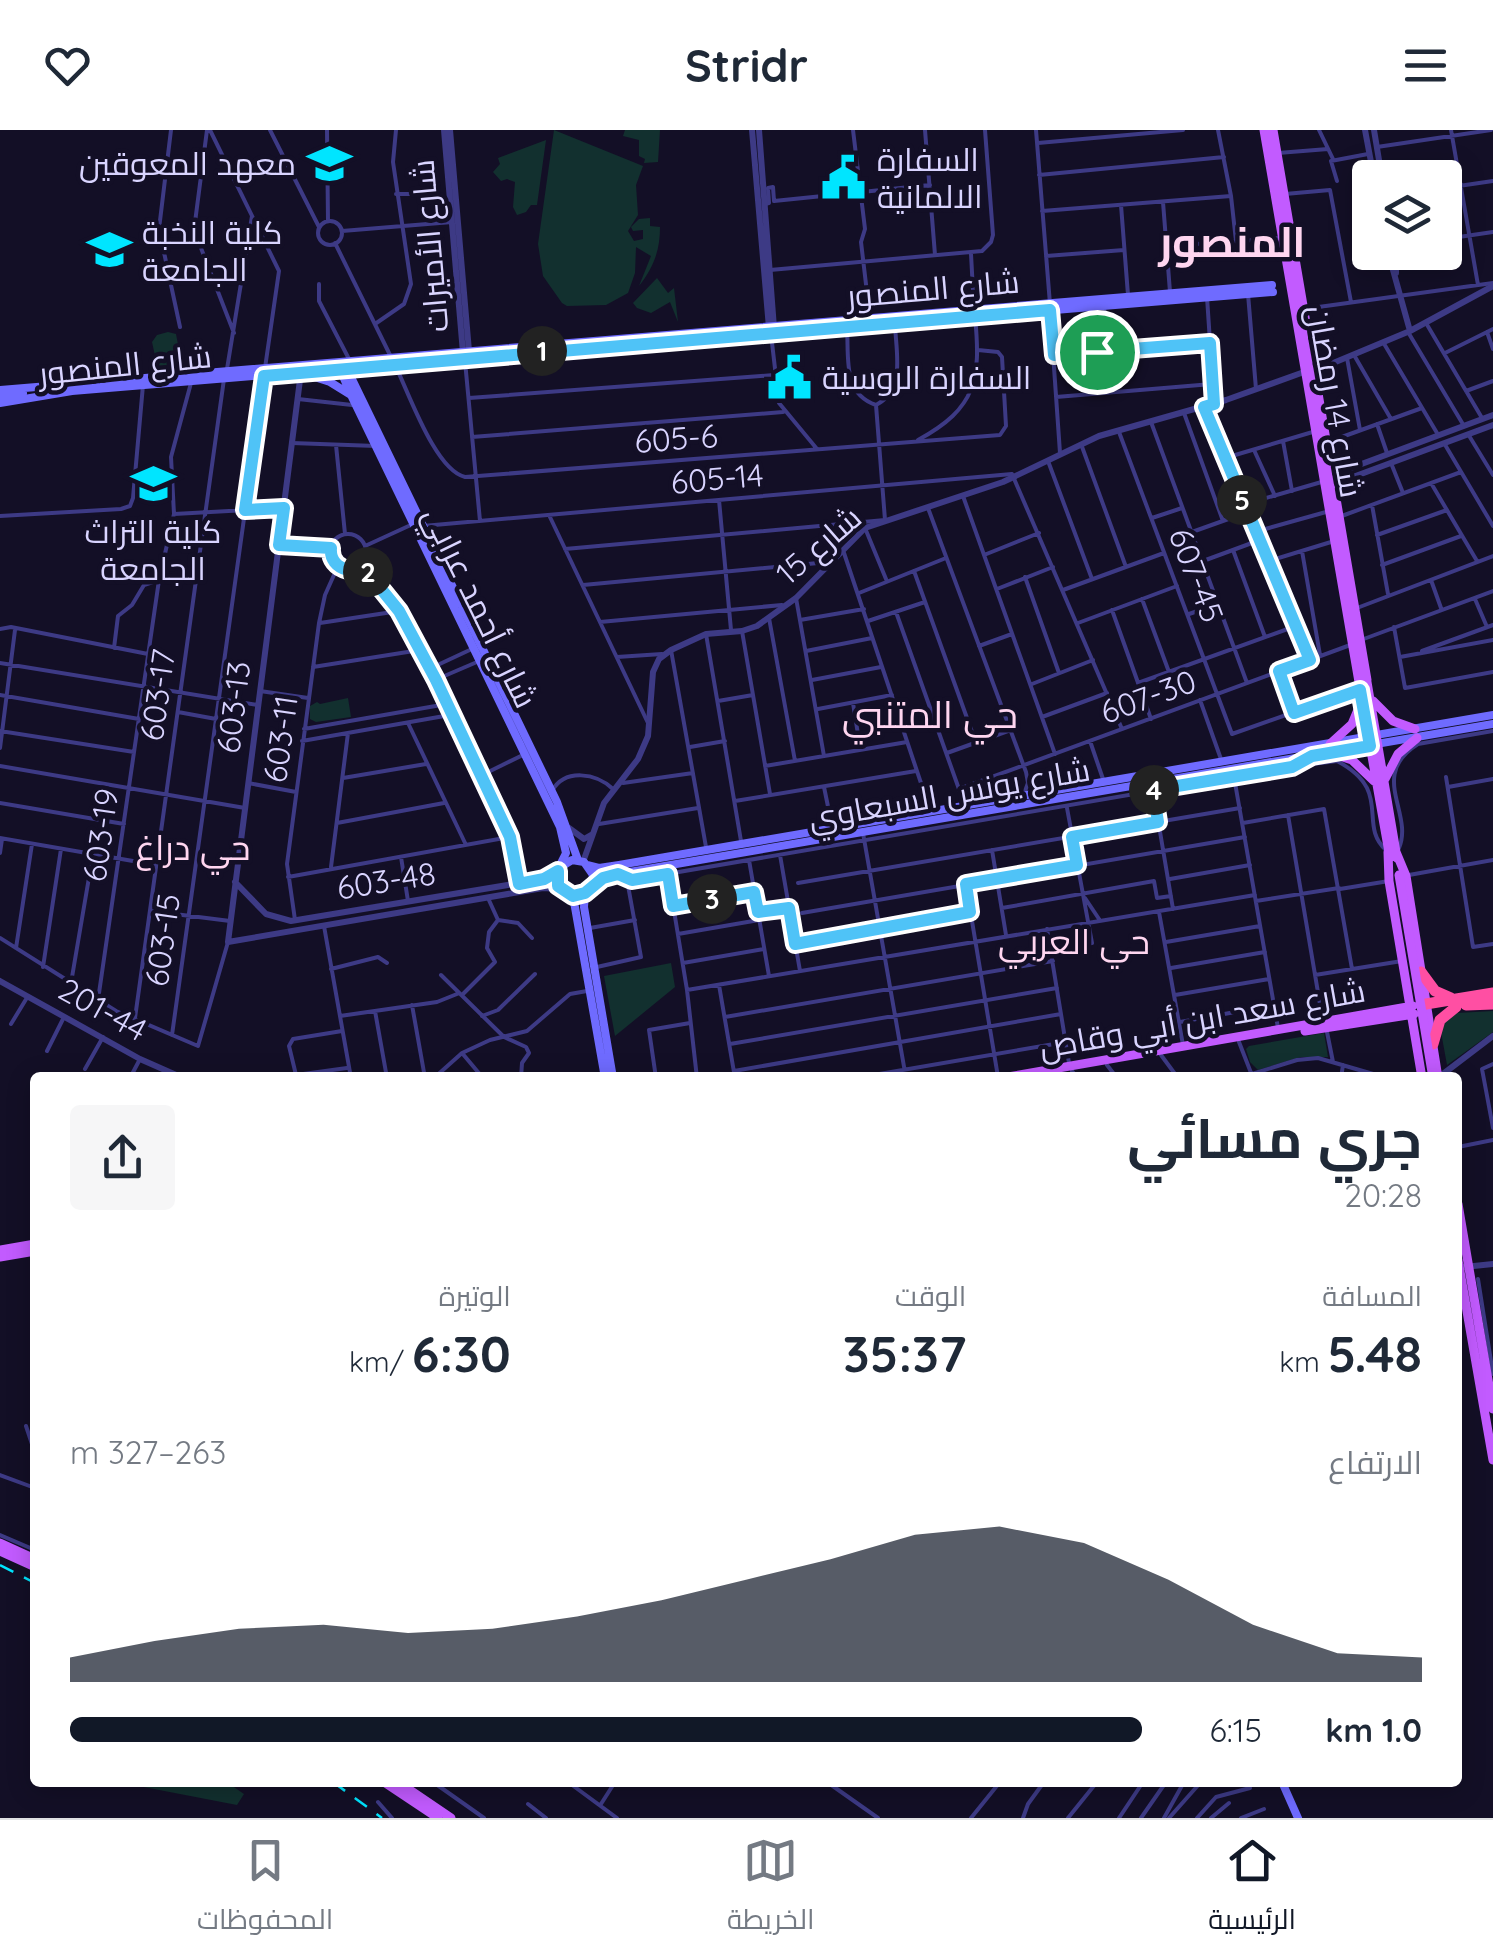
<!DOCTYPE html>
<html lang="ar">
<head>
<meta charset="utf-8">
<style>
	:root { --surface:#fff; --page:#f6f6f7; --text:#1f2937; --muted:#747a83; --line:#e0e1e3; --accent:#111827 }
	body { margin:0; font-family:Quicksand,Cairo,sans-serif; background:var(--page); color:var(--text); direction:rtl; height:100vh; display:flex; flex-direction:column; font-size:38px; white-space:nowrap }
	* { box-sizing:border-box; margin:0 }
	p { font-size:32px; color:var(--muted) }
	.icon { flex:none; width:55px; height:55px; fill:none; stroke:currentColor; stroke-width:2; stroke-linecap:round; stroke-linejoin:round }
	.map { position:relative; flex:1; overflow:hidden; direction:ltr }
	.panel { position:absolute; left:30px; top:942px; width:1432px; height:715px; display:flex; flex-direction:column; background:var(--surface); border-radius:10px; box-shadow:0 5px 25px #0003; direction:rtl }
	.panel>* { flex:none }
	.controls { position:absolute; left:1352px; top:30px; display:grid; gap:20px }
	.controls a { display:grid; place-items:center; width:110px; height:110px; border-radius:10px; background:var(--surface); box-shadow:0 5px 25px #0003; font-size:50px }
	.pin { position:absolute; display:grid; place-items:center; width:85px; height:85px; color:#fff; margin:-42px; border:5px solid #fff; border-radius:50%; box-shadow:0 2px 10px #0007 }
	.km { position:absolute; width:50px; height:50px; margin:-25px; border-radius:50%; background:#222; color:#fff; font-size:28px; line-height:50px; text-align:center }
	.round { display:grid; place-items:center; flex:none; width:105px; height:105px; border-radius:10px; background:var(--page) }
	.overview { display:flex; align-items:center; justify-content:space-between; height:170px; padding:0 40px }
	h1 { font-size:55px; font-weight:700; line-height:75px }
	.metrics { display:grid; grid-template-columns:repeat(3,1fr); gap:15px; height:170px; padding:10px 40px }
	.metrics div { display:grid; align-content:center }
	.metrics b { font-size:50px; font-weight:700 }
	.metrics small { font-size:28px; font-weight:400 }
	.metrics p { font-size:28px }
	.chart { height:280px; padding:20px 40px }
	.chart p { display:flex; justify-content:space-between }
	.chart svg { width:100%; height:180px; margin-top:10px; fill:var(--accent); opacity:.7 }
	ul { padding:0 40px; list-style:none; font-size:32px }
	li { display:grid; grid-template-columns:160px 120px 1fr; align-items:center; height:75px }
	li i { height:25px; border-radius:12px; background:var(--accent) }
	header { display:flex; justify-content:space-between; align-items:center; height:130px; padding:0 40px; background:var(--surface); font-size:45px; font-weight:700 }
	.tab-bar { display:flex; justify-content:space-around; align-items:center; height:140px; border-top:2px solid var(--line); background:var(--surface); font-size:28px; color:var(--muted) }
	.tab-bar a { display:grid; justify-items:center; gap:5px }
	.tab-bar .on { color:var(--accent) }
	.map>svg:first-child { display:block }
</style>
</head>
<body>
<header><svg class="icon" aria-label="menu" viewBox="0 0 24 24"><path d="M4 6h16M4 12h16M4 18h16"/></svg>Stridr<svg class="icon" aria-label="heart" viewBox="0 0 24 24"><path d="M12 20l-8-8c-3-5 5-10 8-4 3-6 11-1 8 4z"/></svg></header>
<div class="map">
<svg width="1493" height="1688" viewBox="0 0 1493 1688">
	<rect width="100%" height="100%" fill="#130f26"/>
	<path fill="#12302f" d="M554,0L643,36L636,55L638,85L628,101L634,111L643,109V100L633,101L631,97L639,89L650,88V96L660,97C660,120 654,137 639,156L651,126L636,117L635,143L628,163L606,175L567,176L562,173L543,146L538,114Z
		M625,0H660L658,32L644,33L645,29L639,26V10L623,6Z
		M546,10L537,75H531L526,82L517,85L513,77L515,52L507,49L501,51L493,42L500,34L498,28Z
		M657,148L668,163L674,158L678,192L670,172L651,183L637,178L633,173Z
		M168,202L176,204L183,241L159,244L152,212L157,205Z
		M348,568L351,587L316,592L310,589V576L317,572L320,574Z
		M671,833L675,857L615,906L604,846Z
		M1493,881V902L1447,935L1441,902L1444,891L1457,883Z
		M1324,903L1328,927H1301L1258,940L1250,932L1246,919L1249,916Z
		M123,1653H228L244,1664L237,1675Z"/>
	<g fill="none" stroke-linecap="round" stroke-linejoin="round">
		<path stroke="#3d3a85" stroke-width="4" d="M171,0L159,99L180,197
			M207,0L194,100L234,203
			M210,0L279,141L265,238
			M270,0L319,97
			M327,0L328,91
			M853,0L865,99L861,112L870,188
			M925,0L935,125
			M1036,0L1050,174
			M1218,0L1231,66L1236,111
			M1319,0L1333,29
			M1451,0L1478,155
			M1038,13L1183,0
			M1377,17L1491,0
			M1278,23L1328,19
			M1039,45L1224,27
			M1337,51L1331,31L1368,24
			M1445,58L1493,51
			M396,64H420
			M1285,64L1330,60L1351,172
			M1163,72L1170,162
			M765,74L769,73L768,58L773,57L774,71L930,55
			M1121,75L1128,165
			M1042,81L1231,66
			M318 103a12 12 0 1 1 24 0a12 12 0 1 1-24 0Z
			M342,101L452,92
			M1445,109L1493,102
			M335,113L391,227
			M1167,116L1281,108
			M971,124L974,179
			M1046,126L1124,120
			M770,140L982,121L991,112L993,105L985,0
			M319,154V171L350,231
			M1248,164L1256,259
			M1207,167L1214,272
			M1104,175L1107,221
			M1304,179L1493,153
			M1050,180L1060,323
			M1426,193L1482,288
			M375,194L404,174L411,154L393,32L396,0
			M847,198C849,227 842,264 876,275C906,259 896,224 895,194
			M1408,202L1464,296
			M1487,202L1493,219
			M771,204L779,273L817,319
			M1383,212L1437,303
			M1445,223L1493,199
			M1053,225L1210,213
			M1354,225L1391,289
			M1347,228L1360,300
			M465,231L480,391
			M395,235C409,263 435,340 465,347L1000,305L1006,296L1002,227L998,222L978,220
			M227,239L252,86
			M1466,261L1493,251
			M1056,267L1212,254
			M469,268L774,245
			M298,269L352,275
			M1204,277L1310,530
			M1184,283L1223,391
			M1151,292L1247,553
			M1377,294L1387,323
			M1119,302L1232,604L1360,559
			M1468,304L1493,345
			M472,307L783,282
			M918,310C977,278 981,249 975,186
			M1283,311L1292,361
			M1328,312L1422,278
			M292,313L376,316
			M1444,313L1493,396
			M1081,314L1126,437
			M336,315L345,404
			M1254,320L1275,366
			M1225,328L1316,301
			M1048,331L1092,449
			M1391,333L1403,363
			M1431,353L1477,431
			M963,366L1055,624
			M719,370L731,500
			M1245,374L1325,351
			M1372,375L1388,464
			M928,378L1026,642L1028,653L1024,664
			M174,384L284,378
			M549,385L648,593
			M0,386L121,379L130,376L133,368L143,255
			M1339,387L1461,342
			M1152,388L1182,378
			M423,396L1012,344L1122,599
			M865,398L886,449
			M1258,401L1326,382
			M1192,402L1248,382
			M330 422a18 18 0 1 1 36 0a18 18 0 1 1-36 0Z
			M1377,405L1447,380
			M281,415L331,418
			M365,416L413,394
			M565,419L885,390L876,275
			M1233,420L1265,507
			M1302,421L1320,525
			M844,423L930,680
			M984,425L1039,403
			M1203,431L1260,410
			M1269,431L1331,412
			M361,434L399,481L447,574L510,707L519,754
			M1382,435L1461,406
			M914,441L976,613
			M1025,447L1059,543
			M1431,450L1441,478
			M583,455L829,432
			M997,459L1053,437
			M1063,460L1164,423
			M859,463L946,428
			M796,468L824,626
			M1142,469L1169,542
			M1475,469L1487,497
			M1357,478L1493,426
			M1112,480L1151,589
			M896,482L965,676
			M1189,484L1218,474
			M769,488L795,631
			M800,490L864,479
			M868,491L925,472
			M600,492L782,475
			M320,493L399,481
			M1078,493L1177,456
			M1394,497L1405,558L1493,542
			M0,499L11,497L148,524
			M742,501L770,664
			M706,504L741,711
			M1361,510L1493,461
			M979,516L1012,504
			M114,518L118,486L132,475L144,455L159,450
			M671,520L706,717
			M806,521L872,508
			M1422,521L1493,495
			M617,527L662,524
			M1400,527L1493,510
			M0,533L258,575
			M313,537L420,520
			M429,539L474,518
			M1279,541L1295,583
			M435,550L477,532
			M812,550L881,537
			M1138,553L1296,496
			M1032,554L1093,530
			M260,561L308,568
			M0,565L139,589
			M1200,570L1222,632
			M718,571L753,565
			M853,573L860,617
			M818,579L892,565
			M178,582L216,589
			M1042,587L1107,563
			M899,589L930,579
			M408,593L466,715
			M304,599L447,574
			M0,601L134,622
			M302,611L450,585
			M1090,611L1104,652
			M690,617L725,611
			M0,618L15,500
			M947,623L1008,601
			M0,636L245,678
			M765,636L907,612
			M1296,636L1337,631C1394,661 1357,694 1386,720
			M480,646L525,624
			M1234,647L1278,898
			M1446,647L1473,817L1493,814
			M343,648L426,634
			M248,653L296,662
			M623,653L693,643
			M824,657L832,696
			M1448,657L1493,649
			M959,659L1353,514
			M1153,660L1173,779
			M552,661C565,638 596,643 613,659
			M735,671L916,641
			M0,673L124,694
			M1288,685L1323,892
			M337,693L444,673
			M1243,693L1324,679L1352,839
			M599,694L698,678
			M863,703L906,948
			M0,708L156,735
			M1399,718C1414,683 1368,645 1418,614L1493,601
			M992,720L1006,805
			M0,723L2,709
			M780,725L800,841
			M401,727L408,771
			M749,730L769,846
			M331,737L348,603
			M668,744L687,860L697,948
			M1409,745L1493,730
			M288,747L510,707
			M622,747L632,750L1292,637L1305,630
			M1170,749L1250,735
			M798,753L1240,678
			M966,755L998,947
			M1340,759L1389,751
			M488,768L498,790L518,793L532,808
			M1085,768L1099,789
			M1256,771L1339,758
			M675,775L755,762
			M1002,778L1154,751L1157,768L1171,766
			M151,781L230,791
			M759,782L789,777
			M1159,782L1183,915
			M802,783L1245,707
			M295,790L287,734L319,493L325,465L338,436
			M324,796L351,948
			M590,798L635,790
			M1047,799L1069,933
			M678,804L759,790
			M0,808L116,881L198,916L228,812
			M1166,812L1260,796
			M795,814L970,782
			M16,818L32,714
			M1051,820L1092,813L1067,678
			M683,833L764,819
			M43,837L61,719
			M597,837L641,827L627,750
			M1171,838L1265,822
			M331,839L378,827L387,833
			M441,845L504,907L526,917L529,923L522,933L521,948
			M1315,845L1402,831
			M71,853L93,724
			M719,855L735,948
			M687,860L1255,765
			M462,865L495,832L487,818L489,802L498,790
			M1175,865L1269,849
			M98,870L159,450L174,384L171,327L191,253
			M412,875L425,948
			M375,881L387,948
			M340,886L437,872L457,864
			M482,886L498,880L535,844
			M725,887L1053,831
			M135,888L224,249
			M1180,892L1274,875
			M11,894L28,866
			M1326,897L1333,932
			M342,901L293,909L289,916L296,945L347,938
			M172,905L264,245
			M1239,912L1253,948
			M730,914L1057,858
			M47,921L63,889
			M462,923L483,948
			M1161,925L1178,948
			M1493,934L1482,939L1493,998
			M1107,935L1117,948
			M85,939L103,907
			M734,941L1061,884
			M1072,941L1077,948
			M1252,944L1297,930L1318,928L1387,948
			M130,948L140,929
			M434,948L462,923L490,910L527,901L570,864L587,861
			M656,948L649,900L690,893
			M856,948L1066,912
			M1341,948L1343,935
			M1458,1017L1493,1010
			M1478,1149L1493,1244
			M26,1296L35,1323
			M0,1345L35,1358
			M0,1405L35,1420
			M433,1652L484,1688
			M568,1652L617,1688
			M827,1652L878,1688
			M378,1672L392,1688
			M528,1674L546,1688
			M601,1674L615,1652
			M971,1688L1000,1652
			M1023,1688L1028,1674L1044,1652
			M1068,1688L1097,1652
			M1119,1688L1143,1652
			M1141,1688L1166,1652
			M1164,1688L1184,1652
			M1169,1688L1201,1652
			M1197,1688L1216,1667L1250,1658
			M1211,1688L1229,1673
			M1241,1688L1264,1679"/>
		<path stroke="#3d3a85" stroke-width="6" d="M444,0L463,223
			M450,0L469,221
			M752,0L769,198
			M759,0L774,198
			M1365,0L1374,48
			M1374,0L1382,48
			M1388,122L1410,201
			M1396,122V143
			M1314,241L1410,201L1493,156
			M301,242L228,812L543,758L559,759
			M1332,345L1493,285
			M1334,354L1493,295
			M569,698L584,709L591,705
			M583,732L604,673L638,629L648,606L653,542L659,529L671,520L706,504L742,501L757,496L796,468L865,398L1003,352L1099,306L1226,270L1304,242
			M235,752L266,784L291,791L538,750L557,742
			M0,851L140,929L183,948
			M1439,947L1493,906
			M1464,1137L1493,1134"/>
		<path stroke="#6f6bff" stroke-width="8" d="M345,236L342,244L351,265L560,697L566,723C563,730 557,739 556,747C555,772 590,774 593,745L584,732L572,730L559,738
			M342,237L350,245L557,672L578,730
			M305,244L330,252L351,265
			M0,260L1272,155
			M0,266L23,263
			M0,273L72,261L1273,162
			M587,735L599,738L619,735L1493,585
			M591,757L599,750L618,744L1493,594
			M585,763L584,777L613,948
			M573,766L605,948
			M1282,1652L1298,1688"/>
		<path stroke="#c25bff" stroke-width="9" d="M1264,0L1359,552
			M1273,0L1367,550
			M1367,552L1397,728
			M1359,553L1390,728
			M1373,571L1393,591L1415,599
			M1330,614L1352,594L1360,575
			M1331,623L1352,630L1374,651
			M1385,649L1398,624L1417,608
			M1388,722L1389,751L1422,948
			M1396,722L1406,746L1438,948
			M1305,901L1414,884
			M1002,948L1413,876
			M1458,1074L1493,1279
			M0,1120L35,1114
			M0,1127L35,1121
			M1458,1130L1493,1330
			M0,1413L35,1429
			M0,1421L35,1437
			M384,1652L438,1688
			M398,1652L451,1688"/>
		<path stroke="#ff4fa3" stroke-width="11" d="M1421,842L1435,861L1451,868
			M1426,874L1493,863
			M1466,875L1493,874
			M1433,914L1440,890L1456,877"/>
		<path stroke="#00e5ff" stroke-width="2.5" stroke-dasharray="15 12" stroke-linecap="butt" d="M0,1435L35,1453
			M333,1652L382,1688"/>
		<path stroke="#c25bff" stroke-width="9" d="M1399,745L1433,948"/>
	</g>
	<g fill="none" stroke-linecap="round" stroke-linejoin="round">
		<defs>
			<path id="route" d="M1050,180L1054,225L1210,213L1214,274L1204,277L1310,530L1279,541L1294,583L1360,560L1370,616L1312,626L1292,637L1153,660L1158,692L1072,707L1077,735L966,754L970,782L795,814L789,778L758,782L754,762L673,776L668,744L632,750L618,744L603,748L585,763L573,766L558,756V741L544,749L519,754L510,707L436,550L399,481L361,434L348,440C336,437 330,429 331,418L279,415L284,378L245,380L264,246Z"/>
		</defs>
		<use href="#route" stroke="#fff" stroke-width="20"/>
		<use href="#route" stroke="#4fc3f7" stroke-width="12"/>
	</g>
	<defs>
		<symbol id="university-bare" viewBox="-9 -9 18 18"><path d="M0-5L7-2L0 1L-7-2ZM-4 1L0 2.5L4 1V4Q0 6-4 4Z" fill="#00e5ff" stroke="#130f26" stroke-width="2.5" paint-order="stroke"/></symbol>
		<symbol id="civic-bare" viewBox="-9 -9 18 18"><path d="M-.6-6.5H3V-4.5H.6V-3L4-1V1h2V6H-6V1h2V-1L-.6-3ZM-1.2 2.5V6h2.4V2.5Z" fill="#00e5ff" stroke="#130f26" stroke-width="2.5" paint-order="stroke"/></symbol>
	</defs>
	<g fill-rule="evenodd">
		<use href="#university-bare" x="298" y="2" width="63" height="63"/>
		<use href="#civic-bare" x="812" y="16" width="63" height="63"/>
		<use href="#university-bare" x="78" y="88" width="63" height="63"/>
		<use href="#civic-bare" x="758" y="216" width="63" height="63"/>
		<use href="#university-bare" x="122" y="322" width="63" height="63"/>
	</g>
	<g text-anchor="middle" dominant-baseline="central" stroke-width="9" stroke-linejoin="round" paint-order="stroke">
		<g font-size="32" fill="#d9d4ff" stroke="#130f26" text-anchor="start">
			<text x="877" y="29">السفارة<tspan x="877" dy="37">الالمانية</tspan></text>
			<text x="296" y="33" text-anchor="end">معهد المعوقين</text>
			<text x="142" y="102">كلية النخبة<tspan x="142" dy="37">الجامعة</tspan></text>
			<text x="822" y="247">السفارة الروسية</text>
			<text x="153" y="401" text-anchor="middle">كلية التراث<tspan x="153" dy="37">الجامعة</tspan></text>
		</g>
		<g font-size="32" fill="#d9d4ff" stroke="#130f26">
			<text transform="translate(429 116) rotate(-95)">شارع الأميرات</text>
			<text transform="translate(933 158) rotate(-5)">شارع المنصور</text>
			<text transform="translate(125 234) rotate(-6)">شارع المنصور</text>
			<text transform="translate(1336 271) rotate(80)">شارع 14 رمضان</text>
			<text transform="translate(676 308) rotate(-4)">605-6</text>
			<text transform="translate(717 348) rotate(-5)">605-14</text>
			<text transform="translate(818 415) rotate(-41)">شارع 15</text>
			<text transform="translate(1197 445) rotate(69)">607-45</text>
			<text transform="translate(481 477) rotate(64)">شارع أحمد عرابي</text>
			<text transform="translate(157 565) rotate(-82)">603-17</text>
			<text transform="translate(1148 566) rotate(-20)">607-30</text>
			<text transform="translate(233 577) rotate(-83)">603-13</text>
			<text transform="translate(280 609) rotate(-82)">603-11</text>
			<text transform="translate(949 663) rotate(-10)">شارع يونس السبعاوي</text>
			<text transform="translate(100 705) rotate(-82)">603-19</text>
			<text transform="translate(386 750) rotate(-9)">603-48</text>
			<text transform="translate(162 810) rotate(-82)">603-15</text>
			<text transform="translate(103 879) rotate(29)">201-44</text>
			<text transform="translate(1202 888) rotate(-10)">شارع سعد ابن أبي وقاص</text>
		</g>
		<g font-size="35" fill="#ffd6f0" stroke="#130f26">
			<text x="193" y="717">حي دراغ</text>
			<text x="1074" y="811">حي العربي</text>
		</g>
		<g font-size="38" fill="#ffd6f0" stroke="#130f26">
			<text x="930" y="584">حي المتنبي</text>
		</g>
		<g font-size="42" font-weight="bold" fill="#ffd6f0" stroke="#130f26">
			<text x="1232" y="111">المنصور</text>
		</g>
	</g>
</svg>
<div class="controls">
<a><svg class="icon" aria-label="layers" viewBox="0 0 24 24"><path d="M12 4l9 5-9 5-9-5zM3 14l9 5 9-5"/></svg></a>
</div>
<div class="pin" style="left:1097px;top:222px;background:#1e9e55"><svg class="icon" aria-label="arrive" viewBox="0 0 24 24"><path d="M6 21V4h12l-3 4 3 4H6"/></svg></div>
<b class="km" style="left:542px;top:221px">1</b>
<b class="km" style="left:368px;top:442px">2</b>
<b class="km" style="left:712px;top:769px">3</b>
<b class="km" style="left:1154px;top:660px">4</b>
<b class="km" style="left:1242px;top:370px">5</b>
<section class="panel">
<div class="overview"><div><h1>جري مسائي</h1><p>20:28</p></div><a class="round"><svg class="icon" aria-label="share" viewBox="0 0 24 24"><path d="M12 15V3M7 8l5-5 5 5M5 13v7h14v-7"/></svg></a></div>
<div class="metrics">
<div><p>المسافة</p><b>5.48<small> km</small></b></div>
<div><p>الوقت</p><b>35:37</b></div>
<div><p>الوتيرة</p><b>6:30<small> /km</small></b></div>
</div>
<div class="chart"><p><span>الارتفاع</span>263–327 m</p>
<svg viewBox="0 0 160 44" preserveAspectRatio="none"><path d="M0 44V38L10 34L20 31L30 30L40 32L50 31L60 28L70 24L80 19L90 14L100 8L110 6L120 10L130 19L140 30L150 37L160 38V44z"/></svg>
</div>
<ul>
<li><b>1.0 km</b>6:15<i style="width:100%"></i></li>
</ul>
</section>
</div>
<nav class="tab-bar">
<a class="on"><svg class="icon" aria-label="home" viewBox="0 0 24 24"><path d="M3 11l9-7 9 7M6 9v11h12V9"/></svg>الرئيسية</a>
<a><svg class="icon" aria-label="map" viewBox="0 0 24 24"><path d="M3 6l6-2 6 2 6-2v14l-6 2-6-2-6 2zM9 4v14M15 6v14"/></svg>الخريطة</a>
<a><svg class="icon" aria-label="saved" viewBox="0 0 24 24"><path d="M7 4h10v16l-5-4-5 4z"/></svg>المحفوظات</a>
</nav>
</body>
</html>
